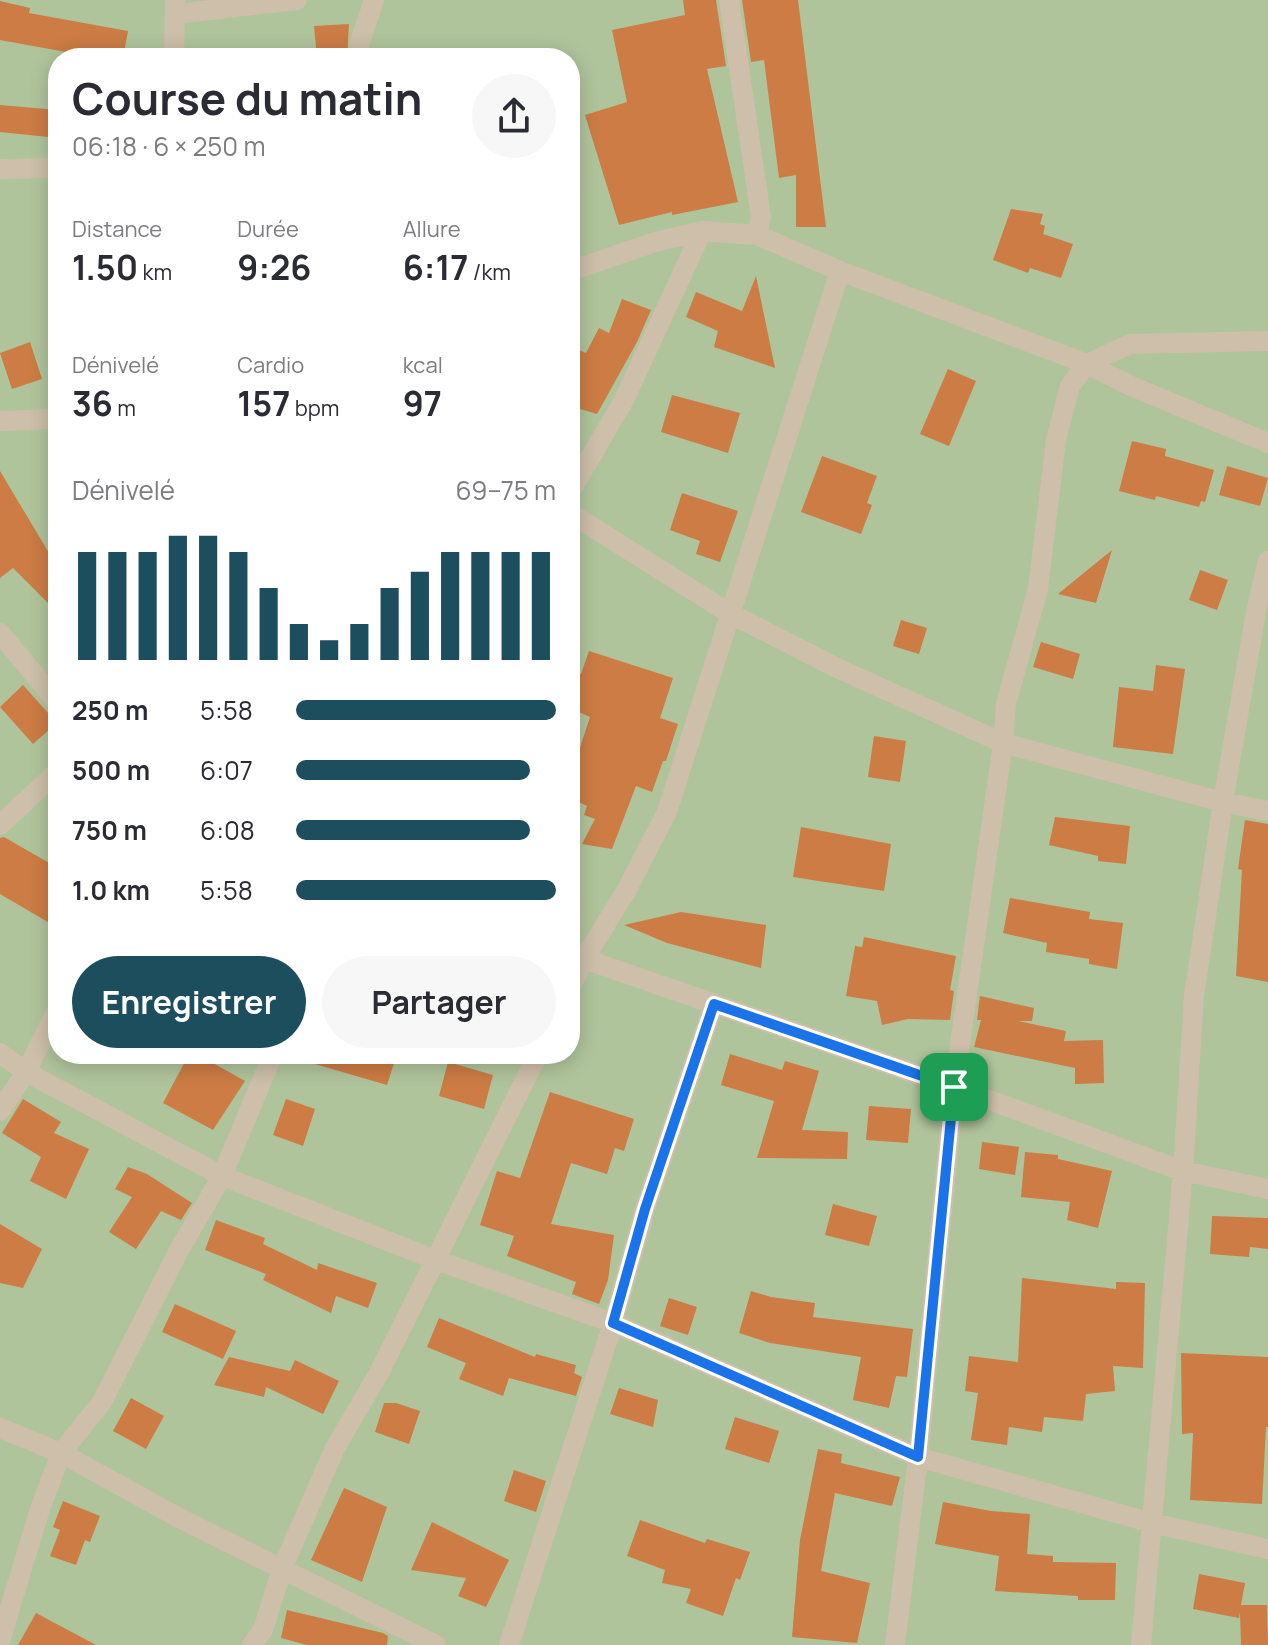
<!DOCTYPE html>
<html lang="fr">
<head>
<meta charset="utf-8">
<style>
	:root { --surface:#fff; --page:#f7f7f7; --text:#2b2b33; --muted:#7c7c81; --accent:#1c4e5e }
	body { margin:0; font-family:Manrope,sans-serif; background:var(--page); color:var(--text); height:100vh; display:flex; flex-direction:column; font-size:30px; white-space:nowrap }
	* { box-sizing:border-box; margin:0 }
	p { font-size:26px; color:var(--muted) }
	.icon { flex:none; width:44px; height:44px; fill:none; stroke:currentColor; stroke-width:2; stroke-linecap:round; stroke-linejoin:round }
	.map { position:relative; flex:1; overflow:hidden }
	.side { position:absolute; left:48px; top:48px; width:532px; height:1016px; display:flex; flex-direction:column; background:var(--surface); border-radius:32px; box-shadow:0 4px 20px #0003 }
	.side>* { flex:none }
	.pin { position:absolute; display:grid; place-items:center; width:68px; height:68px; color:#fff; margin:-34px; border-radius:16px; box-shadow:0 4px 12px #0006 }
	.round { display:grid; place-items:center; flex:none; width:84px; height:84px; border-radius:42px; background:var(--page) }
	.summary { display:flex; align-items:center; justify-content:space-between; height:136px; padding:0 24px }
	h1 { font-size:44px; font-weight:700; line-height:60px }
	.figures { display:grid; grid-template-columns:repeat(3,1fr); gap:12px; height:136px; padding:8px 24px }
	.figures div { display:grid; align-content:center }
	.figures b { font-size:34px; font-weight:700 }
	.figures small { font-size:22px; font-weight:400 }
	.figures p { font-size:22px }
	.chart { height:224px; padding:16px 24px }
	.chart p { display:flex; justify-content:space-between }
	.chart svg { width:100%; height:144px; margin-top:8px; stroke:var(--accent); stroke-width:6 }
	.primary-button { display:flex; gap:16px; margin-top:auto; padding:16px 24px }
	.primary-button a { flex:1; height:92px; border-radius:48px; background:var(--accent); color:#fff; font-size:32px; font-weight:700; line-height:92px; text-align:center }
	.primary-button a+a { background:var(--page); color:var(--text) }
	ul { padding:0 24px; list-style:none; font-size:26px }
	li { display:grid; grid-template-columns:128px 96px 1fr; align-items:center; height:60px }
	li i { height:20px; border-radius:10px; background:var(--accent) }
	.map>svg:first-child { display:block }
</style>
</head>
<body>
<div class="map">
<svg width="1268" height="1645" viewBox="0 0 1268 1645">
	<rect width="100%" height="100%" fill="#f4edde"/>
	<path fill="#b0c49c" fill-rule="evenodd" d="M0,0H1268V1645H0ZM58,58H570V1054H58Z"/>
	<path fill="#cc7c44" d="M683,0H716L726,66L707,69L738,202L672,215V212L619,225L585,115L627,102L612,30L685,15Z
		M742,0H798L826,227H796V175L779,178L764,60L751,62Z
		M0,1L30,8L29,13L128,31L123,58H99L0,40Z
		M349,24L347,58H317L314,26Z
		M0,105L58,110V138L0,132Z
		M1011,209L1043,214L1040,224L1045,226L1043,234L1073,244L1061,278L1030,268L1028,273L993,260Z
		M756,276L775,368L714,347L718,331L686,317L696,292L742,311Z
		M622,299L651,310L637,342L597,414L570,406V346L586,353L599,328L609,333Z
		M30,342L42,379L12,389L0,353Z
		M948,369L976,381L949,446L920,434Z
		M672,395L740,413L728,453L661,432Z
		M1132,441L1166,449L1165,456L1214,470L1205,502L1201,501L1199,507L1156,496L1155,500L1119,491Z
		M822,456L877,476L867,503L872,505L861,534L801,512Z
		M1227,466L1268,478L1260,506L1219,495Z
		M0,471L58,568V613L13,568L0,578Z
		M682,493L738,511L720,562L696,554L700,541L670,530Z
		M1112,550L1096,603L1058,594Z
		M1200,570L1228,580L1217,610L1189,600Z
		M901,620L927,628L919,654L893,646Z
		M1041,642L1080,654L1073,679L1033,667Z
		M589,651L673,678L660,718L678,724L666,761H663L652,792L636,786L612,849L582,844L595,819L584,815L587,806L570,798V778L590,717L570,708V668L581,674Z
		M1156,665L1185,669L1173,754L1113,747L1119,687L1153,691Z
		M23,685L57,723L33,744L0,707Z
		M874,736L906,741L900,782L868,777Z
		M1055,817L1130,826L1126,864L1098,861V856L1049,845Z
		M1245,820L1268,824V982L1236,976L1242,870L1238,869Z
		M801,827L891,844L884,891L793,877Z
		M4,837L58,868V928L0,894V838Z
		M1010,898L1090,912L1089,919L1123,923L1117,969L1089,964V959L1046,952L1047,943L1003,933Z
		M681,912L766,925L761,968L667,943L624,925Z
		M864,937L956,956L950,990L954,991L950,1020L908,1019L882,1025L877,1001L846,996L855,946L862,947Z
		M980,996L1034,1008L1032,1021H1018L1066,1031L1064,1041L1103,1040L1104,1083L1075,1084V1068L974,1047L981,1020H977Z
		M189,1054H197L245,1081L213,1130L163,1103Z
		M309,1054H397L387,1085L308,1062Z
		M730,1054L782,1070L785,1061L819,1071L802,1130L848,1132L847,1159L757,1158L774,1101L721,1085Z
		M448,1062L493,1075L484,1109L439,1096Z
		M550,1092L634,1119L624,1151L615,1148L607,1174L571,1163L551,1224L614,1235L608,1280L599,1304L572,1294L576,1282L507,1256L514,1236L480,1225L497,1171L520,1178Z
		M23,1099L61,1122L54,1133L89,1149L66,1199L30,1181L41,1157L2,1133Z
		M286,1099L315,1109L303,1146L273,1135Z
		M869,1106L911,1109L908,1143L866,1140Z
		M982,1142L1019,1147L1015,1175L979,1169Z
		M1025,1152L1058,1155V1159L1112,1171L1098,1228L1067,1220L1070,1202L1021,1197Z
		M128,1167L147,1174L192,1203L181,1220L161,1211L136,1249L109,1232L132,1197L115,1189Z
		M833,1204L877,1216L869,1246L825,1235Z
		M1212,1216L1268,1218V1249L1250,1247L1249,1257L1210,1254Z
		M216,1220L265,1238L263,1244L317,1270L318,1263L377,1283L368,1308L336,1296L331,1313L263,1280L266,1274L205,1250Z
		M0,1224L42,1249L23,1288L0,1283Z
		M1022,1278L1116,1289V1282L1145,1283L1143,1368L1113,1366L1115,1391L1086,1394L1083,1421L1044,1417L1042,1432L1009,1427L1007,1445L971,1440L978,1393L965,1391L969,1356L1018,1362Z
		M751,1291L771,1297L815,1303L813,1317L913,1329L907,1377L896,1376L889,1408L853,1400L861,1357L770,1343L739,1333Z
		M669,1298L697,1307L688,1335L660,1326Z
		M175,1304L236,1331L223,1359L162,1332Z
		M439,1318L535,1357L536,1354L576,1365L574,1373L582,1377L576,1396L509,1378L503,1396L459,1379L466,1363L427,1347Z
		M1181,1353L1268,1357V1427H1266L1262,1504L1190,1500L1193,1433L1182,1434Z
		M229,1357L290,1371L295,1360L339,1381L323,1414L266,1387L264,1397L214,1385Z
		M619,1388L658,1400L653,1427L610,1414Z
		M131,1398L164,1416L146,1449L113,1431Z
		M384,1403H396L420,1411L409,1444L375,1432Z
		M735,1417L779,1431L769,1463L725,1449Z
		M818,1449L842,1454L841,1463L900,1477L892,1506L835,1493L821,1571L870,1583L857,1643L792,1637L800,1540Z
		M514,1470L546,1481L536,1512L504,1501Z
		M344,1488L387,1507L362,1582L311,1560Z
		M63,1501L100,1516L90,1542L85,1540L76,1565L50,1556L60,1530L53,1527Z
		M943,1502L991,1511L1030,1514L1027,1554L1053,1556V1562L1116,1563L1115,1600H1078V1596L995,1591L999,1556L935,1544Z
		M640,1520L705,1543L707,1539L750,1552L740,1580L736,1578L723,1616L686,1603L691,1589L662,1583L665,1570L627,1556Z
		M432,1522L509,1560L486,1607L458,1596L466,1578L411,1570Z
		M1199,1574L1245,1583L1241,1605H1267L1268,1645H1241L1240,1612L1239,1618L1193,1609Z
		M287,1610L383,1633L388,1636L387,1645H307L281,1638Z
		M36,1613L96,1645H18Z"/>
	<g fill="none" stroke-linecap="round" stroke-linejoin="round">
		<path stroke="#cdbfa9" stroke-width="20" d="M729,0L761,217L757,235
			M176,14L297,0
			M174,58L175,0
			M360,58L359,45L374,0
			M0,169L58,168
			M570,271L655,242L702,231L757,235L840,271L1087,364L1131,386L1268,443
			M0,421L58,419
			M570,492L624,400L702,231
			M570,513L729,613L837,668L1003,743L1223,802L1268,811
			M0,633L58,703
			M0,825L58,771
			M570,954L954,1087L1183,1171L1268,1189
			M570,988L584,959L626,891L667,812L840,271
			M0,1053L26,1072L222,1176L436,1260L613,1323L918,1457L1152,1523L1268,1549
			M0,1111L26,1072L58,1008
			M0,1428L61,1453L181,1519L436,1645
			M0,1641L40,1509L61,1453L102,1402L178,1252L222,1176L273,1054
			M252,1645L263,1630L282,1569L335,1448L379,1373L538,1054
			M509,1645L613,1323L645,1209L714,1004
			M895,1645L918,1457L955,1079L1003,743L1006,704L1038,589L1056,440L1070,386L1087,364L1130,344L1268,341
			M1141,1645L1183,1171L1194,996L1223,802L1256,612L1268,561"/>
	</g>
	<g fill="none" stroke-linecap="round" stroke-linejoin="round">
		<defs>
			<path id="route" d="M714,1004L954,1087L918,1457L613,1323L645,1209Z"/>
		</defs>
		<use href="#route" stroke="#fff" stroke-width="16"/>
		<use href="#route" stroke="#1a73e8" stroke-width="10"/>
	</g>
</svg>
<div class="pin" style="left:954px;top:1087px;background:#1e9e55"><svg class="icon" aria-label="arrive" viewBox="0 0 24 24"><path d="M6 21V4h12l-3 4 3 4H6"/></svg></div>
<section class="side">
<div class="summary"><div><h1>Course du matin</h1><p>06:18 · 6 × 250 m</p></div><a class="round"><svg class="icon" aria-label="share" viewBox="0 0 24 24"><path d="M12 15V3M7 8l5-5 5 5M5 13v7h14v-7"/></svg></a></div>
<div class="figures">
<div><p>Distance</p><b>1.50<small> km</small></b></div>
<div><p>Durée</p><b>9:26</b></div>
<div><p>Allure</p><b>6:17<small> /km</small></b></div>
</div>
<div class="figures">
<div><p>Dénivelé</p><b>36<small> m</small></b></div>
<div><p>Cardio</p><b>157<small> bpm</small></b></div>
<div><p>kcal</p><b>97</b></div>
</div>
<div class="chart"><p><span>Dénivelé</span>69–75 m</p>
<svg viewBox="0 0 160 44" preserveAspectRatio="none"><path d="M5 44V11M15 44V11M25 44V11M35 44V6M45 44V6M55 44V11M65 44V22M75 44V33M85 44V38M95 44V33M105 44V22M115 44V17M125 44V11M135 44V11M145 44V11M155 44V11"/></svg>
</div>
<ul>
<li><b>250 m</b>5:58<i style="width:100%"></i></li>
<li><b>500 m</b>6:07<i style="width:90%"></i></li>
<li><b>750 m</b>6:08<i style="width:90%"></i></li>
<li><b>1.0 km</b>5:58<i style="width:100%"></i></li>
</ul>
<div class="primary-button"><a>Enregistrer</a><a>Partager</a></div>
</section>
</div>
</body>
</html>
